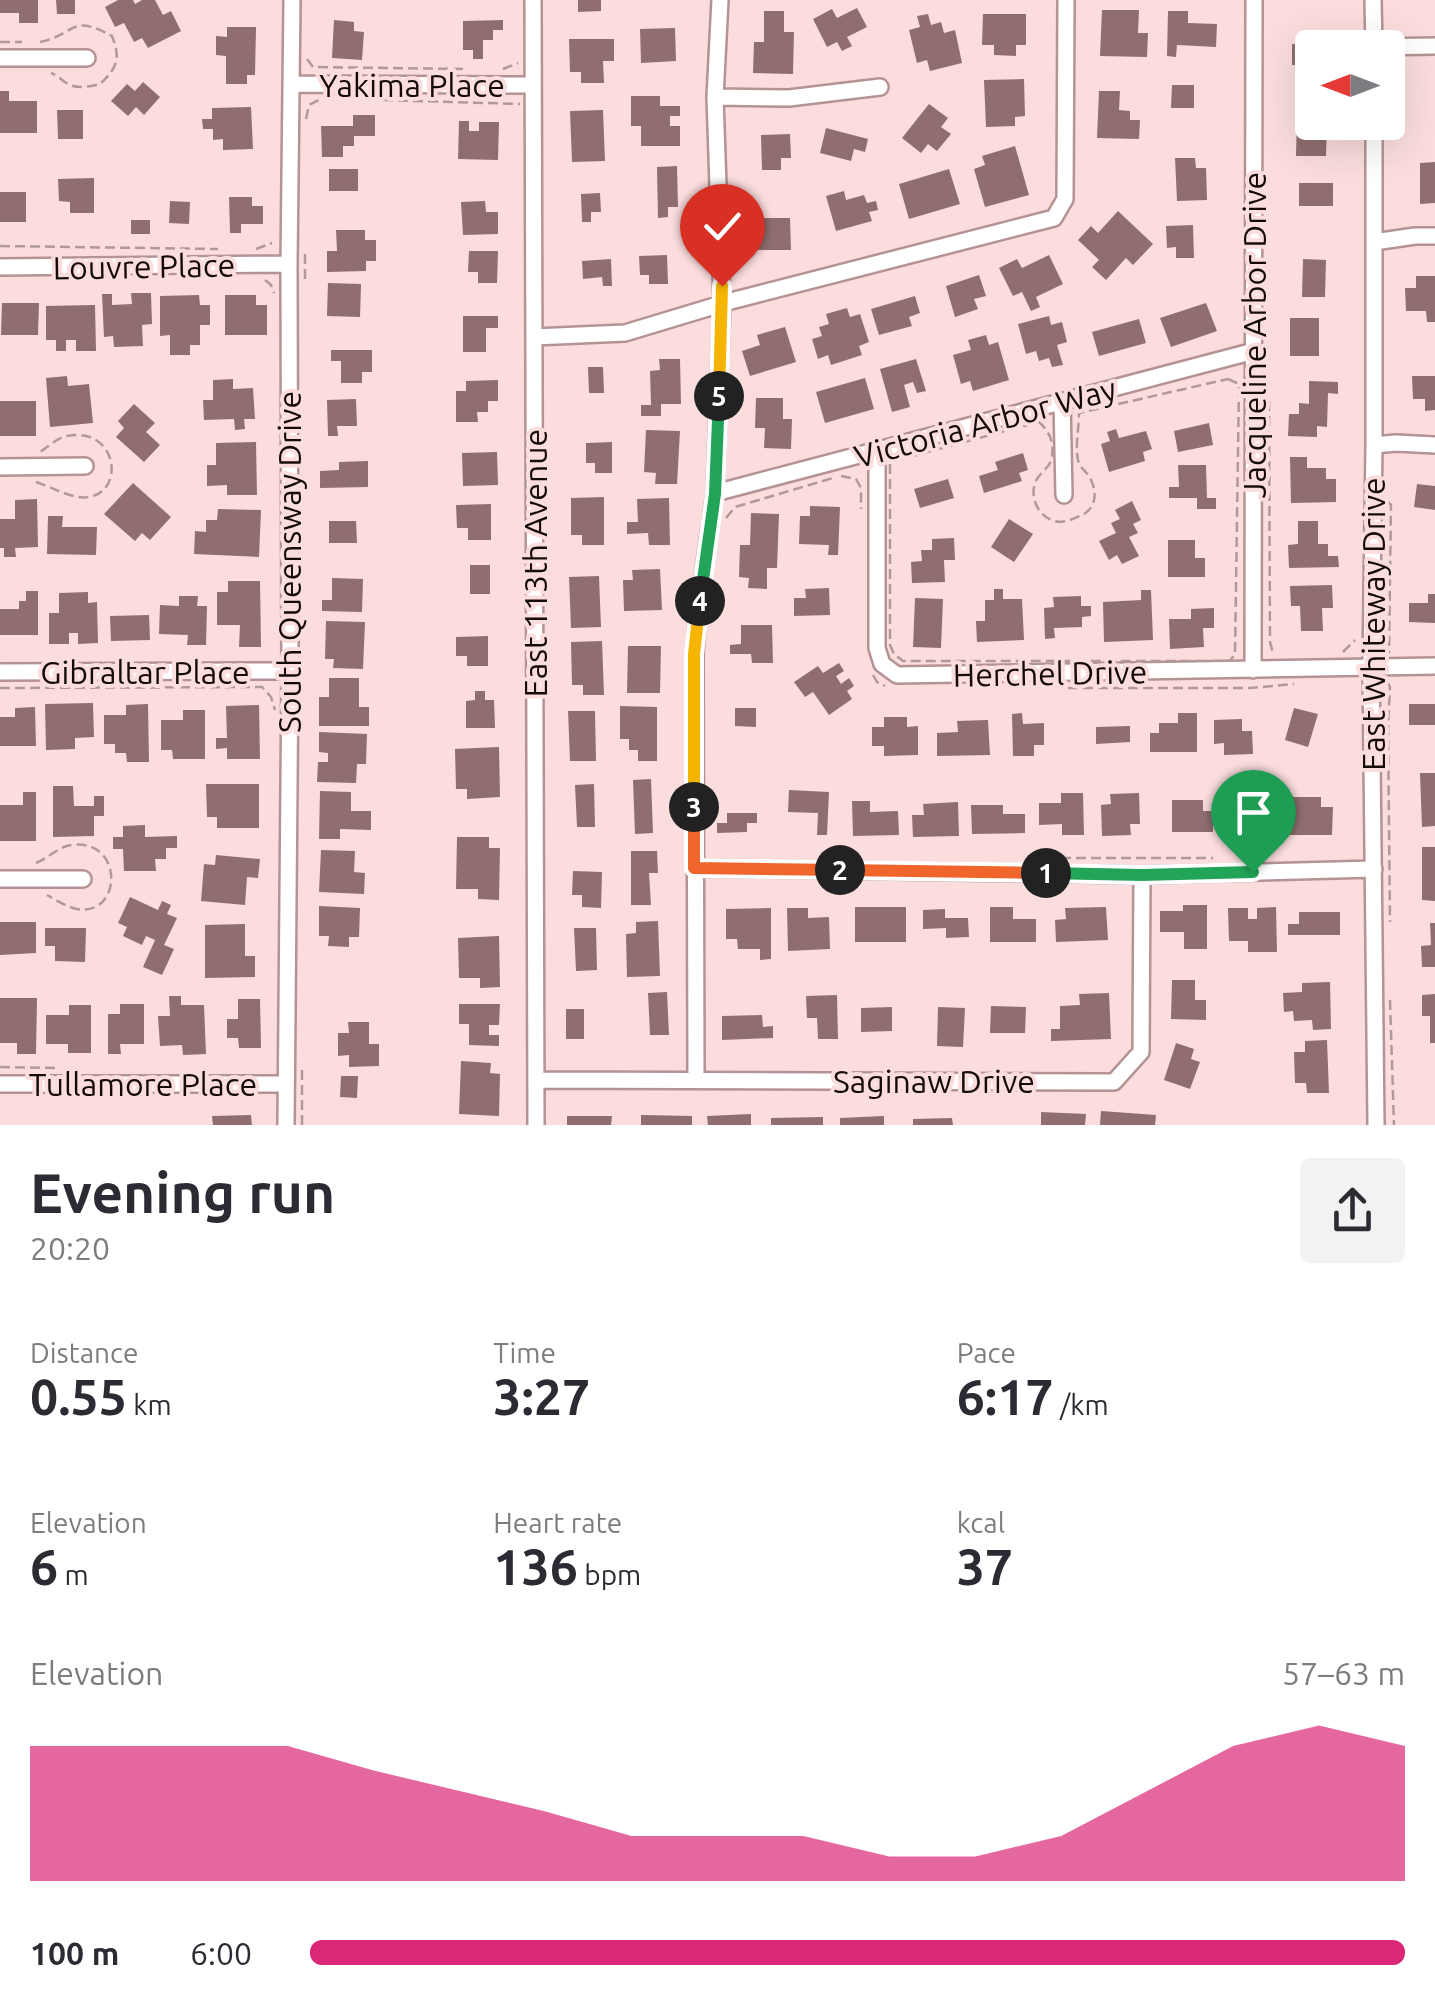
<!DOCTYPE html>
<html lang="en">
<head>
<meta charset="utf-8">
<style>
	:root { --surface:#fff; --page:#f2f2f3; --text:#2b2b33; --muted:#7c7c81; --accent:#db2777 }
	body { margin:0; font-family:Ubuntu,sans-serif; background:var(--page); color:var(--text); height:100vh; display:flex; flex-direction:column; font-size:38px; white-space:nowrap }
	* { box-sizing:border-box; margin:0 }
	p { font-size:32px; color:var(--muted) }
	.icon { flex:none; width:55px; height:55px; fill:none; stroke:currentColor; stroke-width:2; stroke-linecap:round; stroke-linejoin:round }
	.map { position:relative; height:1125px; overflow:hidden }
	.panel { display:flex; flex-direction:column; background:var(--surface); flex:1 }
	.panel>* { flex:none }
	.needle { width:65px; rotate:270deg }
	.tools { position:absolute; left:1295px; top:30px; display:grid; gap:20px }
	.tools a { display:grid; place-items:center; width:110px; height:110px; border-radius:10px; background:var(--surface); box-shadow:0 10px 40px #0002; font-size:50px }
	.pin { position:absolute; display:grid; place-items:center; width:85px; height:85px; color:#fff; margin:-102px -42px; border-radius:50% 50% 50% 0; rotate:-45deg; box-shadow:0 0 10px #0007 }
	.pin .icon { rotate:45deg }
	.km { position:absolute; width:50px; height:50px; margin:-25px; border-radius:50%; background:#222; color:#fff; font-size:28px; line-height:50px; text-align:center }
	.round { display:grid; place-items:center; flex:none; width:105px; height:105px; border-radius:10px; background:var(--page) }
	.summary { display:flex; align-items:center; justify-content:space-between; height:170px; padding:0 30px }
	h1 { font-size:55px; font-weight:700; line-height:75px }
	.stats { display:grid; grid-template-columns:repeat(3,1fr); gap:15px; height:170px; padding:10px 30px }
	.stats div { display:grid; align-content:center }
	.stats b { font-size:50px; font-weight:700 }
	.stats small { font-size:28px; font-weight:400 }
	.stats p { font-size:28px }
	.chart { height:280px; padding:20px 30px }
	.chart p { display:flex; justify-content:space-between }
	.chart svg { width:100%; height:180px; margin-top:10px; fill:var(--accent); opacity:.7 }
	ul { padding:0 30px; list-style:none; font-size:32px }
	li { display:grid; grid-template-columns:160px 120px 1fr; align-items:center; height:75px }
	li i { height:25px; border-radius:12px; background:var(--accent) }
	.map>svg:first-child { display:block }
</style>
</head>
<body>
<div class="map">
<svg width="1435" height="1125" viewBox="0 0 1435 1125">
	<rect width="100%" height="100%" fill="#fbdddd"/>
	<path fill="#906e6f" d="M0,0H38V23H19V13H0Z
		M56,0H75V14H57Z
		M118,0H133L135,4L142,0H155L163,15L171,11L181,31L148,48L142,38L134,42L124,23L115,27L105,7Z
		M578,0H601V11L578,12Z
		M857,8L867,27L847,37L852,46L842,51L837,42L827,47L813,19L832,9L837,18Z
		M1102,10H1139L1138,33H1148L1147,57L1100,56Z
		M764,11H784V32H794L793,74L753,73L754,42H764Z
		M1168,11H1188V23L1217,24L1216,47L1177,45L1176,57L1167,56Z
		M928,14L931,25L941,22L944,33L955,30L962,63L930,71L927,60L917,63L909,30L920,27L917,16Z
		M983,14H1026V45H1016V56L994,55V45H982Z
		M334,20L354,22V31L364,32L362,60L332,58Z
		M503,20V30H493V40H483V59H473V50H463V21Z
		M227,27H256L255,75H247V84H226V56L216,55V36L227,37Z
		M675,28L676,61L641,63L640,29Z
		M569,39H614V61H603L604,83H581V72H570Z
		M1292,44H1312V65H1292Z
		M1024,79L1025,116L1015,117V126L986,127L984,80Z
		M143,82L160,97L144,115L136,107L128,116L111,101L127,84L135,91Z
		M1172,85H1194V108H1171Z
		M0,91H9V101H37V133H0Z
		M1099,91H1120L1119,110L1130,111V120H1140L1139,139L1097,138Z
		M631,96H660V106H680V116H670V126H680V146H641V126H631Z
		M929,104L948,118L941,127L951,134L937,151L928,144L921,153L902,138Z
		M251,107L253,149L223,150V139L213,140V129H203L202,119H212V108Z
		M57,110H83V139H58Z
		M603,110L605,161L572,162L570,111Z
		M353,115H375V136H354V146H343V157H322L321,126H353Z
		M1297,115H1312V122H1327L1326,156H1296Z
		M459,121H469V131H479V122H499L498,160L458,159Z
		M826,128L868,139L865,152L854,149L851,161L820,153Z
		M790,134L791,158H781V170H762L761,135Z
		M1015,146L1029,195L985,207L974,169L985,165L982,156Z
		M1175,158H1195L1196,168H1206L1207,200L1177,201Z
		M1435,162V203L1420,204V163Z
		M677,166L678,207H668V217L658,218L657,167Z
		M329,169H358V191H329Z
		M949,169L960,204L909,219L899,184Z
		M94,178V213H70V202L59,201L58,179Z
		M1299,183H1333V206H1299Z
		M844,191L846,200L864,195L867,203L876,201L878,210L869,212L872,221L836,231L826,196Z
		M0,192H26V222H0Z
		M600,193L601,212H591V222H582L581,194Z
		M229,197H252V206H263V224H241V233H230Z
		M170,201L190,202L189,224L169,223Z
		M485,201L486,212H498V234L463,235L461,202Z
		M1118,211L1153,244L1133,265L1126,258L1106,280L1092,267L1099,260L1078,240L1091,226L1098,233Z
		M742,218H790L791,250H742Z
		M131,220H150V234H131Z
		M1193,225L1194,258H1176V247L1167,248L1166,226Z
		M336,230H365V240H376V261H366V271L327,272V251H337Z
		M469,251H498L497,283H478V272H468Z
		M667,255L668,284H649V275H640L639,256Z
		M1049,255L1063,284L1036,297L1040,307L1031,311L1022,292L1013,296L999,268L1017,259L1022,268Z
		M611,259L612,286H603L602,277L583,279L582,261Z
		M1303,259L1326,260L1325,297H1302Z
		M979,275L986,296L974,299L978,309L955,317L946,286Z
		M1416,276H1435V322H1427L1426,311H1406L1405,288H1416Z
		M328,283L361,284L360,317L327,316Z
		M131,293H151L152,324L142,325L143,346L114,347L113,336L104,337L102,294H112V305L132,304Z
		M199,295L200,305H210V325H200V345H190V355H170V335L160,336V296Z
		M225,295H256V305H267V335H225Z
		M915,296L920,313L909,317L912,326L879,335L871,309Z
		M2,303H39L38,335H1Z
		M1206,303L1217,331L1171,347L1160,318Z
		M95,305L96,351H76V340H66V351H56V340H46V306Z
		M847,308L850,317L860,314L869,342L859,346L862,355L831,365L828,355L818,359L812,339L822,336L819,327L829,324L826,314Z
		M463,316H498V328H486V352H463Z
		M1049,316L1051,325L1062,322L1067,342L1057,345L1063,365L1052,367L1049,358L1039,361L1036,351L1026,354L1018,324Z
		M1290,318H1319V356H1290Z
		M1139,319L1146,343L1099,356L1092,332Z
		M785,327L796,362L750,376L742,351L760,345L757,335Z
		M986,335L989,345L998,342L1009,380L973,391L970,381L961,384L953,355L971,350L968,340Z
		M331,350H372V372H362V383H341V361H331Z
		M659,359H680L681,404H661V416H641V405H651L650,371L660,370Z
		M916,359L926,391L917,393L913,382L904,385L910,407L892,412L880,369Z
		M588,367H603L604,393H589Z
		M67,376L68,386L89,384L93,423L50,427L46,378Z
		M1412,376H1435V410L1425,411V399H1413Z
		M865,378L874,409L825,423L816,392Z
		M233,379V389L253,388L255,419H244L245,429L235,430L234,419L204,420L203,400H213V380Z
		M498,380V401H488V412H477L478,422H456V391H466V381Z
		M1309,381L1338,382V394L1328,393L1327,427L1317,426V437L1288,436L1289,414H1299V403L1309,404Z
		M756,398H783V419H792L791,449L764,448L765,428H755Z
		M356,399L357,426H337L338,436H328L327,400Z
		M0,401H36V436H0Z
		M134,404L155,423L146,432L160,445L144,462L116,437L124,428L118,421Z
		M1209,423L1213,445L1178,452L1174,431Z
		M1116,429L1119,438L1146,431L1152,449L1143,452L1145,461L1109,472L1101,444L1110,441L1107,432Z
		M646,430L680,431L677,484H655L656,473L644,472Z
		M256,442L257,495H227V485L207,486V465H216V443Z
		M612,442V473H595V463H586V443Z
		M497,452L498,485L463,486L462,453Z
		M1023,453L1028,470L1019,473L1022,481L984,493L979,476L998,470L995,462Z
		M1290,457H1307V468H1326V479H1336V502L1291,503Z
		M368,461V487L320,488V471L339,470V462Z
		M1178,465H1206L1207,498H1216V509H1197V498H1169V487H1179Z
		M948,479L954,498L920,508L914,489Z
		M133,483L171,517L150,540L142,533L135,541L104,514Z
		M1417,484L1435,486V510L1414,507Z
		M604,497V545H582V535H571V498Z
		M669,498L670,545H649L648,533L627,534V522H638L637,499Z
		M37,499L38,547L15,548L16,557H4V548H0V519H15V500Z
		M1132,501L1141,520L1133,524L1138,533L1129,537L1139,556L1122,564L1117,555L1109,560L1099,541L1116,533L1111,523L1120,519L1115,510Z
		M491,504V540H468V528H457L456,505Z
		M810,506L840,507L838,555H828L829,545L799,544L800,516H810Z
		M218,509L261,510L259,557L194,554L195,531L206,532V520H217Z
		M751,513L779,514L777,568H767V589L748,588L749,578L739,577L740,545H750Z
		M48,516H63L62,527H97L96,555L47,554Z
		M1009,519L1033,534L1014,562L991,547Z
		M329,521H356L357,543H329Z
		M1298,521H1318V544H1328V556H1338L1339,567L1289,568L1288,545L1298,544Z
		M954,538L955,560H944L945,582L912,583L911,562L922,561L921,550H932V539Z
		M1168,540H1195V558H1205V577H1168Z
		M470,565H490V594H470Z
		M660,569L662,610L624,611L623,580H633L632,570Z
		M599,576L601,627L571,628L569,577Z
		M332,578L363,579L362,612L322,611V600H332Z
		M228,581H260L261,647H239L240,625H217V592H228Z
		M1332,585L1333,608H1322L1323,631H1301L1300,606H1291L1290,586Z
		M829,588L830,615L794,616V598H806L805,589Z
		M994,589H1003V599H1022L1024,640L977,642L976,621H985V600H994Z
		M1141,590H1151L1153,640L1104,642L1103,602L1141,600Z
		M26,591H38V635H0V609H19V601H26Z
		M88,592V603L97,602L98,643L78,644V633H69V644H49V613H59V593Z
		M1428,594H1435V623L1409,622V603H1428Z
		M179,596H198L197,606H207L206,645H187L188,635L159,634L160,605L179,606Z
		M1081,596V606H1091V616L1082,617V627L1054,628L1055,638L1045,639L1044,608L1054,607L1053,597Z
		M915,598L943,599L941,648L913,647Z
		M1214,608V628H1203L1204,647L1170,649L1169,619H1191V609Z
		M149,615L150,640L111,641L110,616Z
		M326,621L365,622L363,669L333,668L334,659H325Z
		M741,625H772L773,663H752L751,654H730V645L741,644Z
		M488,636V666H467V656H456V637Z
		M602,641L604,695H583V685H572L571,642Z
		M628,646H661L660,693H627Z
		M839,663L844,671L836,676L841,684L849,678L854,686L847,691L852,699L829,715L813,692L805,697L794,682L818,666L823,673Z
		M329,678H359V707H369V726H319V697H329Z
		M475,691H485V700H494L495,728H466V701L475,700Z
		M93,703L94,737L75,738V749L46,750L45,704Z
		M148,704L149,762H127L126,753H115V744H104V715H126V705Z
		M1409,704H1435V725H1409Z
		M259,705L260,759H227V748L216,749V738H227L226,706Z
		M620,706L657,707V761H638V750H629V739H620Z
		M35,707L36,746H0V717H15V708Z
		M735,708H756V727L735,726Z
		M1294,708L1318,714L1308,747L1285,740Z
		M183,710H205V759H173L172,750H161V720H183Z
		M568,711H595L596,761H570Z
		M1022,713L1023,724L1044,723V745H1034V756H1013L1012,714Z
		M1178,713H1197V752H1150V733H1159V723H1178Z
		M884,717H907V727L918,726V755L884,756V746H872V727H884Z
		M1242,719V731H1252L1253,754L1224,755V743L1214,744V720Z
		M988,720L990,755L937,756V733L958,732L957,721Z
		M1130,726V742L1096,744V727Z
		M319,732L367,734L366,764H357L356,783L317,782L318,762H328V753L319,752Z
		M499,747L500,797L467,799V789H456L455,749Z
		M1420,773H1435V826L1422,827Z
		M651,779L653,833L635,834L633,780Z
		M206,784H259V828H217V817H207Z
		M594,784L595,827H577L575,785Z
		M53,786H73L74,806H94V796H104V816H94V836L53,837Z
		M789,790L829,792L827,835H817L818,813L788,812Z
		M320,791L351,792V811H371V830L340,829V839H319Z
		M23,792H36V841H0V805H23Z
		M1061,793H1083L1084,835H1062V824L1039,825V803H1061Z
		M1139,793L1140,824H1130L1131,835L1102,836L1101,805L1111,804L1110,794Z
		M1286,797H1321V807H1333L1332,835H1286Z
		M1172,800H1203V811H1213V832H1172Z
		M1223,800H1257V812H1268V835L1224,836Z
		M852,801H870V812L898,811L899,835L853,836Z
		M958,802L959,836L913,837L912,815H924L923,804Z
		M971,805H1003V814H1025V833L972,834Z
		M727,813H757V823H747V832L717,833V823H727Z
		M145,825V837L177,836V848H166V859H155L156,871H124L123,849H113V837H123V826Z
		M457,837H489V848H500L499,900L478,899V889H456Z
		M1422,847H1435V901L1422,900Z
		M321,850L355,851L354,872L365,873L364,894L319,892Z
		M631,851H657L658,873H649L651,905H631Z
		M216,855L260,859L258,878L247,877L245,905L201,901L204,864L215,865Z
		M573,871L602,872L601,908L582,907V895H572Z
		M130,897L158,910L162,901L171,905L167,914L177,918L164,945L174,949L162,975L143,967L155,940L146,936L142,945L123,936L127,927L118,923Z
		M1183,905H1207V949H1184V932H1160V911H1183Z
		M319,906L360,908L359,937H349V947L328,946L329,936H319Z
		M855,907H906V942H855Z
		M990,907H1013V919H1036V942H990Z
		M1106,907L1108,940L1056,942L1055,920L1066,919L1065,908Z
		M1276,907L1277,952H1248V941H1229L1228,908H1248V919H1257V908Z
		M771,908V959L760,960V949H738L737,939H726V909Z
		M787,908H808V918L829,917L830,949L788,951Z
		M945,909V918H968L969,937L946,938V928L923,929V910Z
		M1299,912H1340V935H1288V924H1299Z
		M658,921L660,976L627,977L626,934L636,933V922Z
		M0,922H36V953L0,955Z
		M1430,923H1435V967H1422L1421,946L1431,945Z
		M245,924V956H255V977L205,978V925Z
		M45,928H86L85,962L55,961V946H45Z
		M574,928H596L597,970L576,971Z
		M499,936L500,987L480,988V978H459L458,938Z
		M1172,980H1195V1000H1206V1020L1171,1019Z
		M1330,982L1331,1029L1313,1030L1312,1020L1294,1021L1293,1011L1284,1012L1283,993L1302,992V983Z
		M667,992L669,1035H650L648,993Z
		M1109,993L1111,1039L1051,1041V1029H1060V1006L1080,1005L1079,994Z
		M1435,994V1043H1430V1016H1422V995Z
		M837,995L838,1039H818L817,1018H807L806,996Z
		M169,996H181V1005H204L206,1054L183,1055L182,1045L160,1046L158,1016H170Z
		M0,998H37L36,1054H17V1043H0Z
		M238,999H260L261,1048H239L238,1038H227V1019H238Z
		M120,1004H144V1044H120L121,1054H108V1014H120Z
		M459,1004H500L499,1025H489V1035H499V1046L469,1045V1024H459Z
		M69,1005H91V1053H68V1044H46V1015H69Z
		M991,1006L1026,1007L1025,1033H990Z
		M892,1007V1031L861,1032V1008Z
		M938,1007L965,1008L963,1047L937,1046Z
		M566,1009H584V1039H566Z
		M762,1015L763,1027L773,1026V1038L722,1040V1016Z
		M348,1022H369V1044H379V1066L349,1067V1055L338,1056V1033H349Z
		M1327,1040L1329,1093H1307L1306,1083H1295L1294,1052H1305V1041Z
		M1176,1043L1194,1049L1191,1059L1200,1062L1190,1089L1164,1080Z
		M461,1061L491,1063L490,1073L500,1074L499,1116L459,1114Z
		M341,1076H358L357,1098L340,1097Z
		M1101,1111L1156,1115L1155,1125H1100Z
		M1041,1112L1086,1114L1085,1125H1041Z
		M751,1114V1125H708L707,1116Z
		M251,1115L252,1125H213L212,1116Z
		M641,1115L692,1116V1125H641Z
		M567,1116H612L611,1125H567Z
		M884,1116V1125H840V1118Z
		M823,1117V1125H771V1118Z
		M952,1118L953,1125H913V1119Z"/>
	<g fill="none" stroke-linecap="round" stroke-linejoin="round">
		<defs>
			<path id="minor" d="M533,0L536,1125
				M1373,0L1374,48
				M1374,47L1435,46
				M0,58H87
				M291,84L533,85
				M715,97L789,98L880,87
				M1374,122V445L1371,667L1376,1125
				M1374,242L1415,236H1435
				M0,267L289,264
				M534,337L625,333L731,301L1054,218L1065,199L1066,0
				M1062,401L1064,495
				M1374,445L1396,443L1435,445
				M877,452V648L882,664L897,675L1435,666
				M0,467L85,466
				M715,493L1254,351
				M1253,670L1254,0
				M0,672L290,671
				M695,868L1142,875L1374,869
				M0,879H83
				M536,1080L1114,1082L1141,1052L1142,875
				M696,1080L695,654L698,612L715,493L722,304L715,97L720,0
				M0,1084H286
				M286,1125L290,671L289,264L292,0"/>
		</defs>
		<use href="#minor" stroke="#b59394" stroke-width="20"/>
		<path stroke="#b19999" stroke-width="2.5" stroke-dasharray="10 5" stroke-linecap="butt" d="M0,42H22
			M40,42C77,34 70,13 112,36C121,59 117,68 100,84C91,86 79,89 70,85C63,82 59,76 51,73
			M307,59L313,67L465,69
			M503,69L518,63
			M383,100L520,104
			M306,119L309,105L321,99
			M0,246L218,249
			M256,249L272,243
			M305,279V252
			M265,280L271,285L274,293
			M1228,379L1239,384L1235,654L1230,661H903L894,654L890,645V462L1039,422C1050,432 1054,442 1052,457C1050,469 1039,472 1035,483C1030,498 1038,516 1054,521C1064,524 1075,518 1084,514C1096,507 1097,492 1091,480C1088,472 1080,469 1078,460C1075,447 1079,427 1079,413Z
			M1269,401L1270,642L1273,653
			M841,476L856,479L861,488V509
			M36,482C52,487 73,500 89,497C126,491 117,426 67,436C57,438 48,447 40,452
			M1388,502L1391,505L1389,653
			M726,518L735,507L833,478
			M1343,652L1355,640
			M873,675L877,682L885,686
			M1387,681L1390,687L1388,726L1390,922
			M0,688L262,687L271,697L275,710
			M1068,688H1251L1294,684
			M1061,858H1213
			M36,863C49,858 57,847 72,845C124,838 123,917 77,909C67,907 56,900 47,895
			M1390,1000L1394,1125
			M0,1067L58,1068
			M302,1125V1067"/>
		<use href="#minor" stroke="#fff" stroke-width="15"/>
	</g>
	<g fill="none" stroke-linecap="round" stroke-linejoin="round">
		<defs>
			<path id="split-1" d="M1046,873L1142,875L1253,872"/>
			<path id="split-2" d="M840,870L1046,873"/>
			<path id="split-3" d="M694,807V868L840,870"/>
			<path id="split-4" d="M694,807V654L700,601"/>
			<path id="split-5" d="M700,601L715,494L719,396"/>
			<path id="split-6" d="M719,396L722,286"/>
		</defs>
		<use href="#split-1" stroke="#fff" stroke-width="20"/>
		<use href="#split-2" stroke="#fff" stroke-width="20"/>
		<use href="#split-3" stroke="#fff" stroke-width="20"/>
		<use href="#split-4" stroke="#fff" stroke-width="20"/>
		<use href="#split-5" stroke="#fff" stroke-width="20"/>
		<use href="#split-6" stroke="#fff" stroke-width="20"/>
		<use href="#split-1" stroke="#22a559" stroke-width="12"/>
		<use href="#split-2" stroke="#f0652b" stroke-width="12"/>
		<use href="#split-3" stroke="#f0652b" stroke-width="12"/>
		<use href="#split-4" stroke="#f5b400" stroke-width="12"/>
		<use href="#split-5" stroke="#22a559" stroke-width="12"/>
		<use href="#split-6" stroke="#f5b400" stroke-width="12"/>
	</g>
	<g text-anchor="middle" dominant-baseline="central" stroke-width="8" stroke-linejoin="round" paint-order="stroke">
		<g font-size="32" fill="#150a0a" stroke="#fbdddd">
			<text x="412" y="85">Yakima Place</text>
			<text transform="translate(144 266) rotate(-1)">Louvre Place</text>
			<text transform="translate(1254 335) rotate(-90)">Jacqueline Arbor Drive</text>
			<text transform="translate(985 422) rotate(-15)">Victoria Arbor Way</text>
			<text transform="translate(289 562) rotate(-90)">South Queensway Drive</text>
			<text transform="translate(535 563) rotate(-90)">East 113th Avenue</text>
			<text transform="translate(1373 624) rotate(-90)">East Whiteway Drive</text>
			<text x="145" y="672">Gibraltar Place</text>
			<text transform="translate(1050 673) rotate(-1)">Herchel Drive</text>
			<text x="934" y="1081">Saginaw Drive</text>
			<text x="143" y="1084">Tullamore Place</text>
		</g>
	</g>
</svg>
<div class="tools">
<a><svg class="needle" viewBox="-14 -14 28 28"><path d="M0-13l5 13h-10z" fill="#e53935"/><path d="M0 13l5-13h-10z" fill="#7c7c81"/></svg></a>
</div>
<div class="pin" style="left:1253px;top:872px;background:#1e9e55"><svg class="icon" aria-label="arrive" viewBox="0 0 24 24"><path d="M6 21V4h12l-3 4 3 4H6"/></svg></div>
<div class="pin" style="left:722px;top:286px;background:#d93025"><svg class="icon" aria-label="check" viewBox="0 0 24 24"><path d="M5 12l5 5 9-10"/></svg></div>
<b class="km" style="left:1046px;top:873px">1</b>
<b class="km" style="left:840px;top:870px">2</b>
<b class="km" style="left:694px;top:807px">3</b>
<b class="km" style="left:700px;top:601px">4</b>
<b class="km" style="left:719px;top:396px">5</b>
</div>
<section class="panel">
<div class="summary"><div><h1>Evening run</h1><p>20:20</p></div><a class="round"><svg class="icon" aria-label="share" viewBox="0 0 24 24"><path d="M12 15V3M7 8l5-5 5 5M5 13v7h14v-7"/></svg></a></div>
<div class="stats">
<div><p>Distance</p><b>0.55<small> km</small></b></div>
<div><p>Time</p><b>3:27</b></div>
<div><p>Pace</p><b>6:17<small> /km</small></b></div>
</div>
<div class="stats">
<div><p>Elevation</p><b>6<small> m</small></b></div>
<div><p>Heart rate</p><b>136<small> bpm</small></b></div>
<div><p>kcal</p><b>37</b></div>
</div>
<div class="chart"><p><span>Elevation</span>57–63 m</p>
<svg viewBox="0 0 160 44" preserveAspectRatio="none"><path d="M0 44V11L10 11L20 11L30 11L40 17L50 22L60 27L70 33L80 33L90 33L100 38L110 38L120 33L130 22L140 11L150 6L160 11V44z"/></svg>
</div>
<ul>
<li><b>100 m</b>6:00<i style="width:100%"></i></li>
</ul>
</section>
</body>
</html>
